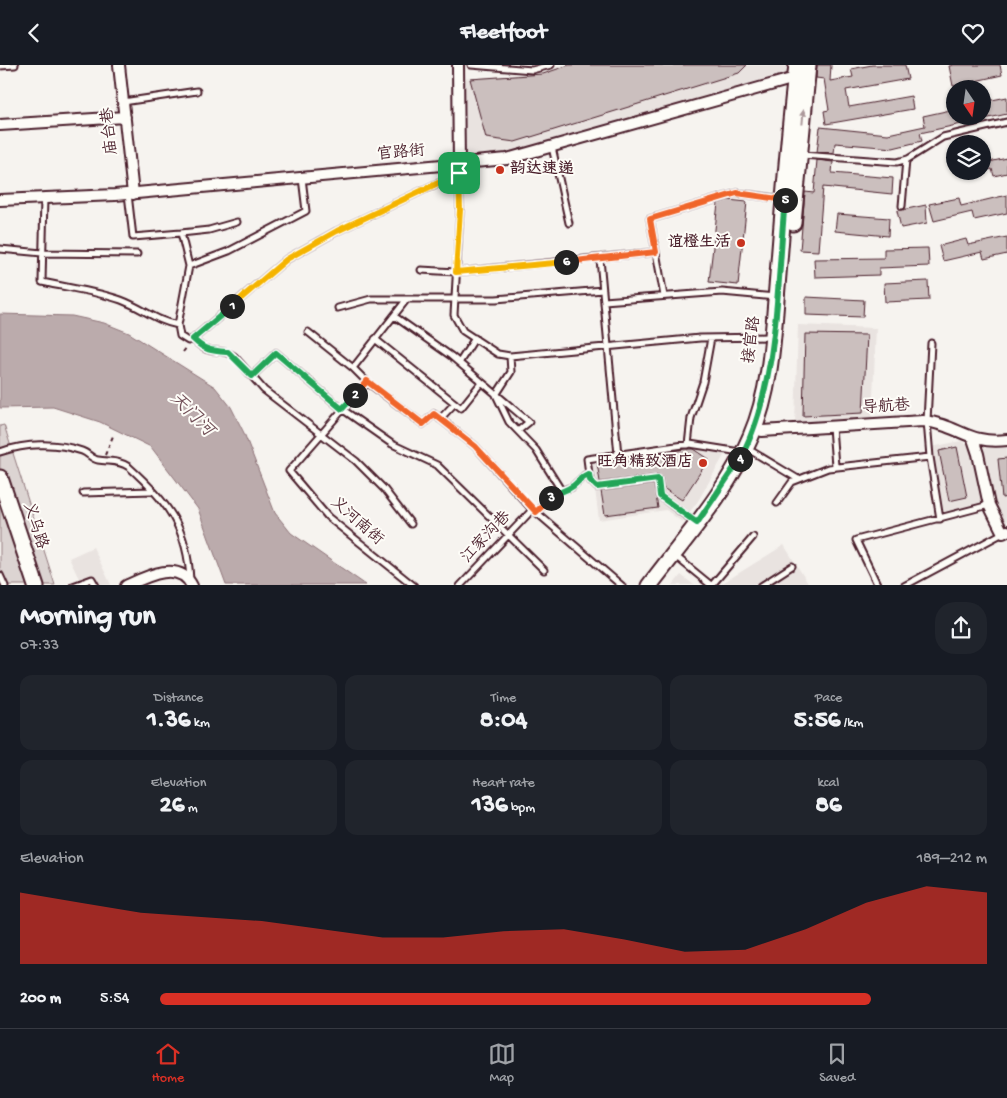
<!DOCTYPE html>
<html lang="en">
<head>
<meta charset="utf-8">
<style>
	:root { --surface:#171b24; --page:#20242c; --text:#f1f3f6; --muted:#9ea1a6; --line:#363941; --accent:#d93025 }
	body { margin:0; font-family:"Gochi Hand","LXGW WenKai TC",sans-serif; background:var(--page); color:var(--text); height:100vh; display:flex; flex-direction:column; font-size:19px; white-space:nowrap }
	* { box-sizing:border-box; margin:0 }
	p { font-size:16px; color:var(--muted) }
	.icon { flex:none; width:28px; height:28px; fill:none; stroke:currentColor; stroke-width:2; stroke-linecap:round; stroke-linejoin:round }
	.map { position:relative; height:520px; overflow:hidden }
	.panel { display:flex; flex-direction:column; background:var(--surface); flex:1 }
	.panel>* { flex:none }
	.needle { width:32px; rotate:167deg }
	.tools { position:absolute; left:946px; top:15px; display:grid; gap:10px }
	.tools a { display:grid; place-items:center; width:45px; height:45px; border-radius:50%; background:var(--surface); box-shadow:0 1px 4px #0004; font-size:25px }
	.pin { position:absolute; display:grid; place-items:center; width:42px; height:42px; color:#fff; margin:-21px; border-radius:10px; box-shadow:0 2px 8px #0006 }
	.km { position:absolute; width:25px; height:25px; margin:-12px; border-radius:50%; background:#222; color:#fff; font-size:14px; line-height:25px; text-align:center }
	.round { display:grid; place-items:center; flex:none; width:52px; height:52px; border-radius:20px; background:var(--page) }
	.overview { display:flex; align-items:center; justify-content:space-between; height:85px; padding:0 20px }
	h1 { font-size:28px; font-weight:800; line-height:38px }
	.metrics { display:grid; grid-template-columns:repeat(3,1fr); gap:8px; height:85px; padding:5px 20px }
	.metrics div { display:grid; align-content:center; border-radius:12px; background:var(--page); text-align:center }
	.metrics b { font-size:25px; font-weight:800 }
	.metrics small { font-size:14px; font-weight:400 }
	.metrics p { font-size:14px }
	.chart { height:140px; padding:10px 20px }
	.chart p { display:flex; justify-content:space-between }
	.chart svg { width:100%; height:90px; margin-top:5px; fill:var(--accent); opacity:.7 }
	ul { padding:0 20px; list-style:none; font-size:16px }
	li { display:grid; grid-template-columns:80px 60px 1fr; align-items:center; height:38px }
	li i { height:12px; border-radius:6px; background:var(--accent) }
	header { display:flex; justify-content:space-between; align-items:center; height:65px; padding:0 20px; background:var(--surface); font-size:22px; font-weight:800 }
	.menu { display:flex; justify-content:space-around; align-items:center; height:70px; border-top:1px solid var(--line); background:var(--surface); font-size:14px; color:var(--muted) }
	.menu a { display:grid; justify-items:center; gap:2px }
	.menu .on { color:var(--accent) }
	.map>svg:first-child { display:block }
</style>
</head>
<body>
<header><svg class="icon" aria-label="back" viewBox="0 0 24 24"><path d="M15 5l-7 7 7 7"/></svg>Fleetfoot<svg class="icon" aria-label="heart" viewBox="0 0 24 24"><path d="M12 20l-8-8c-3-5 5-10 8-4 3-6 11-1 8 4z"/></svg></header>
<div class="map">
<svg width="1007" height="521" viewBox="0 0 1007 521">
	<rect width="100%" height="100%" fill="#f6f3ef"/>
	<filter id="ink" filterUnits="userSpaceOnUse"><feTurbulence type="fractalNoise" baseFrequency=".02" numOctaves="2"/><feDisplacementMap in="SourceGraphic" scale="10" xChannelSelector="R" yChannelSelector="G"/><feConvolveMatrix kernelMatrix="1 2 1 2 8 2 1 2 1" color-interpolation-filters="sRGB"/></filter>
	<g filter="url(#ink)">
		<path fill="#e9e3e0" d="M564,0H789L788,7L511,88L464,93L462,14L542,8Z
			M798,260L876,263L872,354L795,359Z
			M961,376L974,383L985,439L941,447L931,382Z
			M1007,379V460L1004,462L992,442L981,384Z
			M689,380L726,387L698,436L682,457L666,445L599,455L591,394Z
			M784,480L809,520L718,521Z
			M93,482L111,520H82L69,493Z
			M681,510L694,520H673Z"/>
		<path fill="#dcd4d2" stroke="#937a7e" d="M4,360L55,520H0V361Z"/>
		<path fill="#bbabac" stroke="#8e7378" d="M0,249L72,251L104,258L129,268L215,322L231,342L244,368L275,448L291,468L366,520H226L198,444L151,382L100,357L53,342L0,343Z"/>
		<path fill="#cbbfbe" stroke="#4a1f2b" d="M569,0H747L739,8L515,77L486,73L470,14L543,9Z
			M817,0H831L830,16L853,12L851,4L872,0H905L908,14L846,25L849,42L911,31L913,44L826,59L824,46L829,45L824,14L816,13Z
			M954,0H1000L1002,10L953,21L949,1Z
			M1007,32V49L920,68L922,76L893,83L835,78L834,88L817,87L820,62L888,69L925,61L923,51L955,44V51H982V37Z
			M986,82L989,97L1007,93V108L994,111L992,104L982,106V83Z
			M817,95L833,97L832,108L893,113L892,129L823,122L818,186L800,185L805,127L814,128Z
			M1007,130V148L974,155L972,147L934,156L929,139L959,133L961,141Z
			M728,135L747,137L738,220L709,217L718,138Z
			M926,140L927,158L901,163L897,146Z
			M837,149L889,153L888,171L835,166Z
			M1007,172V189L984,194L982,187L943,196L939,181L966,174L968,180Z
			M928,183L929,201L879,203V210L815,212L814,194L884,193V184Z
			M928,216L929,235L885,237L884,218Z
			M806,232L864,235L863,252L806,250Z
			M805,269L867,270L863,348L803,351Z
			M957,382L967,432L949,436L939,386Z
			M686,384H694L709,394L682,435L663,423L662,413L659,410L600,417L597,397Z
			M1007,393V432L1002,433L998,394Z
			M654,419L658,443L605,450L601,426Z"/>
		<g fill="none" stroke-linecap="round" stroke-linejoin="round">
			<defs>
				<path id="lane" d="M471,0L532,5L551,0
					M0,1L15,0
					M123,37L197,26
					M552,82L569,158
					M802,90L897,97L908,94L943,72L1007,57
					M459,99L460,145L454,250L463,266L498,289L510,291L700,273L772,272
					M128,129L133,172L181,168L189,201L178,260L180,271L188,276L193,274C213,294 216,280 234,291L264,325L356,396L384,424L411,459
					M44,133L42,217C68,223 96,226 121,235C143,243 155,256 178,260
					M902,141L906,95
					M181,168L209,165L237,157
					M0,184L42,188L137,189
					M600,194L618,390
					M189,201L229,186L306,146L302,113
					M421,205L456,207L656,187
					M664,231L650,154L737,128L782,134
					M604,236L722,227L776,232
					M338,243L371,234H407
					M394,251L451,291L529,357L518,366
					M308,267L353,303
					M193,274L287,194L337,166L459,108
					M375,274L461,343L481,318
					M510,291L511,307L496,330L509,357L536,385L561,425
					M459,298L475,273
					M252,311L276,288L342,344L392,379L437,400L544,505
					M367,317L423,359L434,349L475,381L529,441L622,521
					M440,354L455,338
					M832,362L835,401
					M688,380L691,353L703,317L711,273
					M0,387C26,378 56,377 82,386C88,388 92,394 98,395C109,397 119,395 129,402C167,436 188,463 190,516
					M753,387L798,414
					M930,392L940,454
					M589,409L590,415L597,422L658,414L660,431L696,458
					M83,428L152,426
					M777,438L792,417L828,403L930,392L927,356L931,278
					M536,447L556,428L572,422L585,410L589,409L587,394L690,379L740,387
					M679,494L712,521
					M0,510L5,521
					M712,520L753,472
					M73,521L92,514L96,521
					M414,521L328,452L289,406L367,317L353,303L407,234H496L603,225
					M460,521L533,444
					M761,521L792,501
					M878,521L856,475L989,440
					M904,521L1003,468"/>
				<path id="street" d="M119,0L133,129
					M458,0L459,99
					M0,60L125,52
					M0,135L115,130L507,94L795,13
					M762,366L923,356C958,359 968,380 1007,375
					M973,374L978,389L989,440L1003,468L1007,466
					M126,521C145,512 179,494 192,521"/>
				<path id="secondary" d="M793,158L808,0
					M0,413L36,521
					M649,521C685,473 728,426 751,371C771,325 773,271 777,222C783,148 788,74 797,0"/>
			</defs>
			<use href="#lane" stroke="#4a1f2b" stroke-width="9"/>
			<use href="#street" stroke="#4a1f2b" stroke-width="14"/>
			<use href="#secondary" stroke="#4a1f2b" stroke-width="19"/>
			<path stroke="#4a1f2b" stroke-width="2" stroke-dasharray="4 4" stroke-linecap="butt" d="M183,287L187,282
				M105,390L113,371"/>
			<use href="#lane" stroke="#fdfcf7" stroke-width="5"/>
			<use href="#street" stroke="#fdfcf7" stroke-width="10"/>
			<use href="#secondary" stroke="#fdfcf7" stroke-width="15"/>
		</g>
		<defs><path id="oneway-solid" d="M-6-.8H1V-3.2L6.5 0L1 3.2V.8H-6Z" transform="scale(1.25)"/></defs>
		<use fill="#ac999b" href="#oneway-solid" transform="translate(803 52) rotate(-85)"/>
	</g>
	<g fill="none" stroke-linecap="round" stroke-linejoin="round" filter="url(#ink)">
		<defs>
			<path id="split-1" d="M232,241L287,194L337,166L459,108"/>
			<path id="split-2" d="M232,241L193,274C205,286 212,286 228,287L252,311L276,288L342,344L355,330"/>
			<path id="split-3" d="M355,330L367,316L423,359L434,349L475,381L536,447L551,433"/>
			<path id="split-4" d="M551,433C558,426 565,427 573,421C579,417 582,410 589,409L590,415L597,422L658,414L660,431L697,458L740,394"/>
			<path id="split-5" d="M740,394C779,322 777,216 785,135"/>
			<path id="split-6" d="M566,197L656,187L650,154L737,128L785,135"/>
			<path id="split-7" d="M459,108L460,145L456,207L566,197"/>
		</defs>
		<use href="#split-1" stroke="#fff" stroke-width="10"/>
		<use href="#split-2" stroke="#fff" stroke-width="10"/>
		<use href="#split-3" stroke="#fff" stroke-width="10"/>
		<use href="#split-4" stroke="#fff" stroke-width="10"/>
		<use href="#split-5" stroke="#fff" stroke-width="10"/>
		<use href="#split-6" stroke="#fff" stroke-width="10"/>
		<use href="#split-7" stroke="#fff" stroke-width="10"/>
		<use href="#split-1" stroke="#f5b400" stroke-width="6"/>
		<use href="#split-2" stroke="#22a559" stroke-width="6"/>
		<use href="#split-3" stroke="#f0652b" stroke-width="6"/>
		<use href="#split-4" stroke="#22a559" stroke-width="6"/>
		<use href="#split-5" stroke="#22a559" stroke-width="6"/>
		<use href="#split-6" stroke="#f0652b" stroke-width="6"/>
		<use href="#split-7" stroke="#f5b400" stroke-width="6"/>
	</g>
	<g fill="#c8321e" stroke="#fdfcf7" stroke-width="2">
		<circle cx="500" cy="105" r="5"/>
		<circle cx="741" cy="178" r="5"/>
		<circle cx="703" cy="398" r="5"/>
	</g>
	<g text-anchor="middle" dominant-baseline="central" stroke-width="4" stroke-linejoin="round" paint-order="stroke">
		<g font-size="16" fill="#4a1f2b" stroke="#fdfcf7">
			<text transform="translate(111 66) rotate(-96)">庙台巷</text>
			<text transform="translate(401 89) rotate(-5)">官路街</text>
			<text transform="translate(753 275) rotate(-82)">接官路</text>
			<text transform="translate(886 343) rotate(-3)">导航巷</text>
			<text transform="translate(356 457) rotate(41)">义河南街</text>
			<text transform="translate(34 461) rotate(72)">义乌路</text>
			<text transform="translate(487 473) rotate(-47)">江家沟巷</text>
		</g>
		<g font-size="16" font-weight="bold" fill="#4a1f2b" stroke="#fdfcf7" text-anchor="end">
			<text x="510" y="105" text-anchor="start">韵达速递</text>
			<text x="731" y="178">谊橙生活</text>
			<text x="693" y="398">旺角精致酒店</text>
		</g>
		<g font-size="18" font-style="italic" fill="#725058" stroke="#fdfcf7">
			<text transform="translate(191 350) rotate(45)">天门河</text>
		</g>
	</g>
</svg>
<div class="tools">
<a><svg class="needle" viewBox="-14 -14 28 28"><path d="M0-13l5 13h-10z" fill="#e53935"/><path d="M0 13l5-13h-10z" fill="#9ea1a6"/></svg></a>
<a><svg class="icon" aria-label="layers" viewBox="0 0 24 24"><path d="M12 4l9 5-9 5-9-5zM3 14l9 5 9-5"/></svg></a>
</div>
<div class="pin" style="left:459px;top:108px;background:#1e9e55"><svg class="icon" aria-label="arrive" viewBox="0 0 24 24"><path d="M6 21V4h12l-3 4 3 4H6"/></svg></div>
<b class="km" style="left:232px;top:241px">1</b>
<b class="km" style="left:355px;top:330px">2</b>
<b class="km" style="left:551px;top:433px">3</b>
<b class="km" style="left:740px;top:394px">4</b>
<b class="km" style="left:785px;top:135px">5</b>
<b class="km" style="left:566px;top:197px">6</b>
</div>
<section class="panel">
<div class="overview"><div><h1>Morning run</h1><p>07:33</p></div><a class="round"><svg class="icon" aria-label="share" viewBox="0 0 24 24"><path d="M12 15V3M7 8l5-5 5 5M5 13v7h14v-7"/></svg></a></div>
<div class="metrics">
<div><p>Distance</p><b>1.36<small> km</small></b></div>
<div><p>Time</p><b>8:04</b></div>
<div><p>Pace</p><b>5:56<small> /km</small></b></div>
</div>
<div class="metrics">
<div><p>Elevation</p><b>26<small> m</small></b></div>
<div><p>Heart rate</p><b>136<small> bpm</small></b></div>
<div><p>kcal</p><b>86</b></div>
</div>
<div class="chart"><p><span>Elevation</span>189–212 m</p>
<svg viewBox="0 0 160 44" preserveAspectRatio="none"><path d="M0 44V9L10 14L20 19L30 21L40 23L50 27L60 31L70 31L80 28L90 27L100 32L110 38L120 37L130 27L140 14L150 6L160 9V44z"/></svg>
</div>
<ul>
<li><b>200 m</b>5:54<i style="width:86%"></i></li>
</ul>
</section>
<nav class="menu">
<a class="on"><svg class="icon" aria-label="home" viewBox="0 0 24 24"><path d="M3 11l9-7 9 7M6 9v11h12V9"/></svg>Home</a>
<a><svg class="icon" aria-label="map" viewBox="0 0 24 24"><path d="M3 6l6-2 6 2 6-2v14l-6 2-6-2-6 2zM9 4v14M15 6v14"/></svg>Map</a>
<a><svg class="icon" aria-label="saved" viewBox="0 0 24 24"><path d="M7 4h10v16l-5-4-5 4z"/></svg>Saved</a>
</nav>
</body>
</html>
